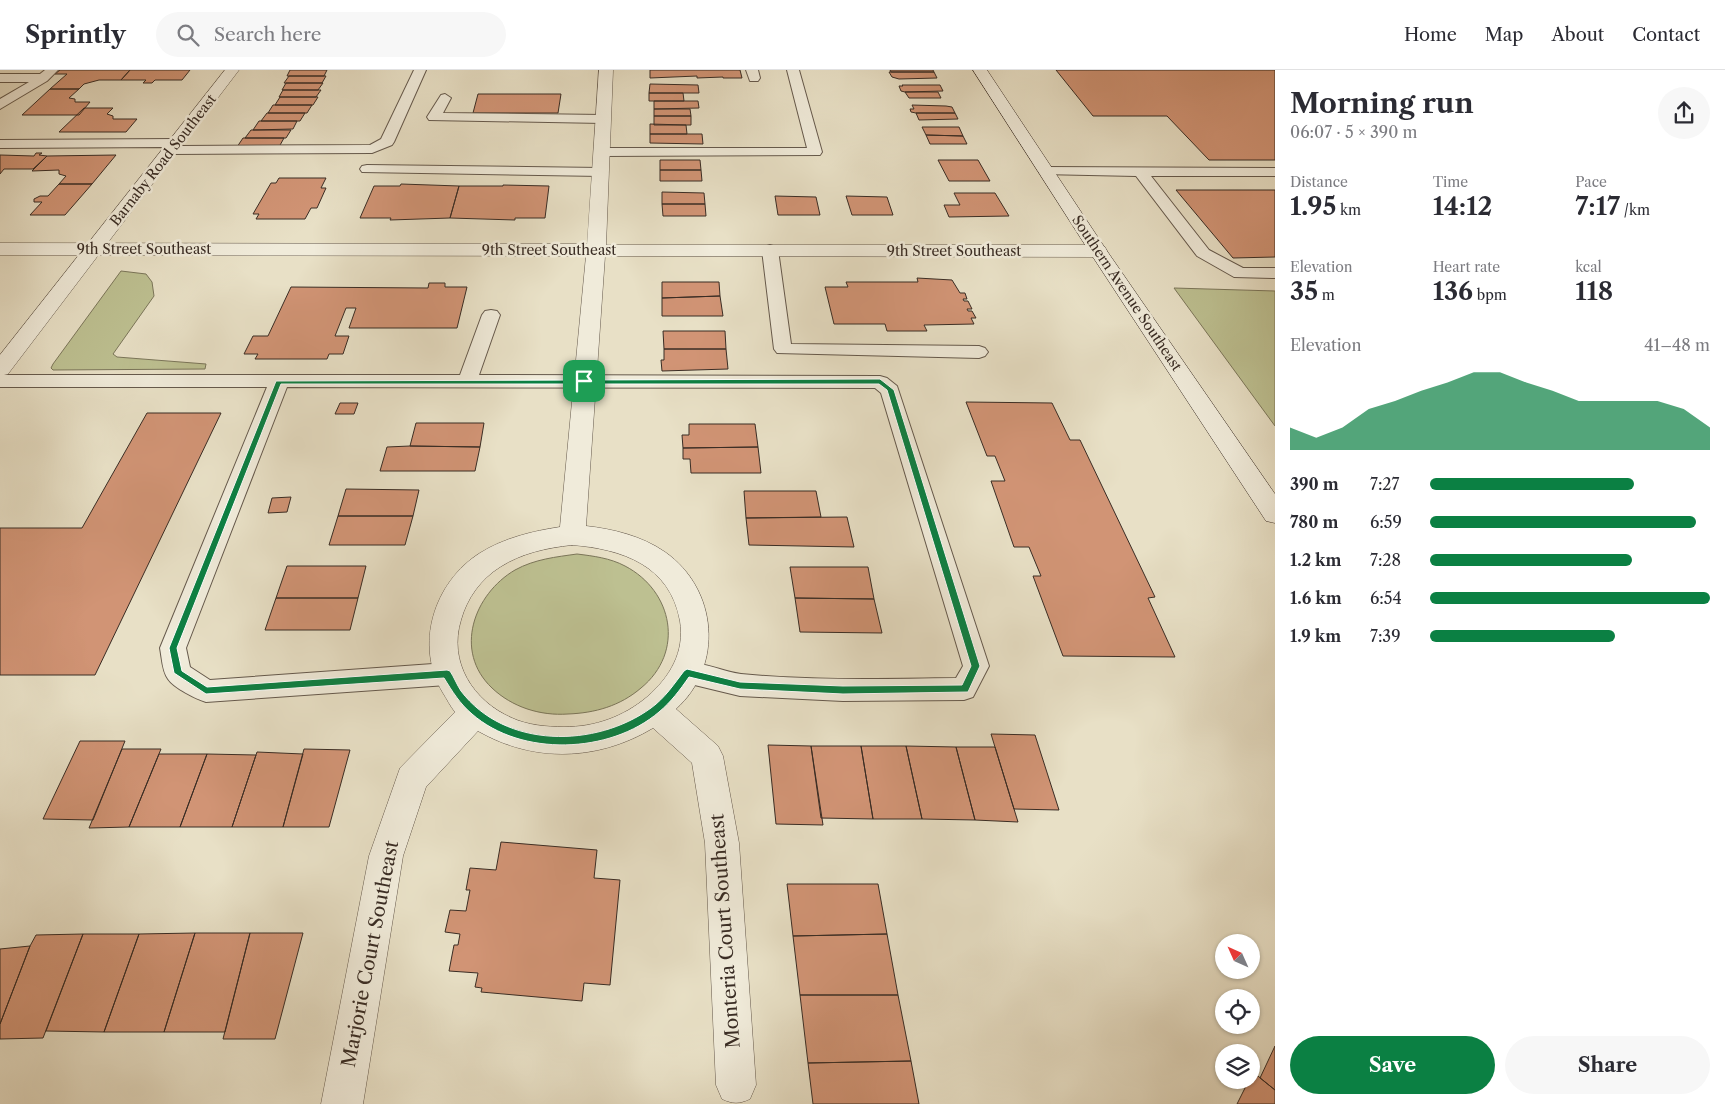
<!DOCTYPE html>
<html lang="en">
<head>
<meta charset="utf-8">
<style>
	:root { --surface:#fff; --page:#f7f7f7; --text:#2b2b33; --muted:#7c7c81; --line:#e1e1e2; --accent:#0b8043 }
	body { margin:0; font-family:"Libre Caslon Text",serif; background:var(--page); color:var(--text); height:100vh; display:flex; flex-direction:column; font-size:19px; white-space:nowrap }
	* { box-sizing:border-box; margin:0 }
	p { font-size:16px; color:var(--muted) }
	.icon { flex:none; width:28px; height:28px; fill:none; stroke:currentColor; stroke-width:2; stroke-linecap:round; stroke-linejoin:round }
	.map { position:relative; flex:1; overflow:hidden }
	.details { display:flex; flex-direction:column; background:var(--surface); width:450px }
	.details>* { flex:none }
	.needle { width:32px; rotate:315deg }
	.tools { position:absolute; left:1215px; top:864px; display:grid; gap:10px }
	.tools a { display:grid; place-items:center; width:45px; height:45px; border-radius:50%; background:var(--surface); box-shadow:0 1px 4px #0004; font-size:25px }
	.pin { position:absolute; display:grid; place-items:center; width:42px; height:42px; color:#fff; margin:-21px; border-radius:10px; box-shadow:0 2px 8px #0006 }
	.round { display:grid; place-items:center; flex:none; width:52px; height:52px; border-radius:26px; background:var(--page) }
	.headline { display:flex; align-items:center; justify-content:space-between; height:85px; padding:0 15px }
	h1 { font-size:28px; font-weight:700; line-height:38px }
	.metrics { display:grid; grid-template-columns:repeat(3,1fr); gap:8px; height:85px; padding:5px 15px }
	.metrics div { display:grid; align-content:center }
	.metrics b { font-size:25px; font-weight:700 }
	.metrics small { font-size:14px; font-weight:400 }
	.metrics p { font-size:14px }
	.chart { height:140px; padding:10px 15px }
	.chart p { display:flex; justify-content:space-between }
	.chart svg { width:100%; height:90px; margin-top:5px; fill:var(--accent); opacity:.7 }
	.cta { display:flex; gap:10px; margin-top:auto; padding:10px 15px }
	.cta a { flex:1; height:58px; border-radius:30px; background:var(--accent); color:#fff; font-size:20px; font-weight:700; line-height:58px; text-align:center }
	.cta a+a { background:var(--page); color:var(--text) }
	ul { padding:0 15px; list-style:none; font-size:16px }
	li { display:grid; grid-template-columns:80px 60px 1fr; align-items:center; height:38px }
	li i { height:12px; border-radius:6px; background:var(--accent) }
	header { display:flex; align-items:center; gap:30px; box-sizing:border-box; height:70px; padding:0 25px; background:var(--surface); border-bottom:1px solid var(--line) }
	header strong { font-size:24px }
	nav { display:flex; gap:28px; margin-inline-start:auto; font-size:18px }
	.search { width:350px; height:45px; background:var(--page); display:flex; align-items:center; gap:12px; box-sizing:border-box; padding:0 18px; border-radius:28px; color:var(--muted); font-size:19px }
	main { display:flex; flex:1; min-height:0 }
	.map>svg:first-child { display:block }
</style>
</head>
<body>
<header>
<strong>Sprintly</strong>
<div class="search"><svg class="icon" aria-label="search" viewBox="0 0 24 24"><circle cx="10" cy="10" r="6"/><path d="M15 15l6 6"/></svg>Search here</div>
<nav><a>Home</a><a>Map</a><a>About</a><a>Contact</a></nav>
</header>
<main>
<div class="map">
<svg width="1275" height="1034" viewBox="0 0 1275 1034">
	<rect width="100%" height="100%" fill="#e8e0c6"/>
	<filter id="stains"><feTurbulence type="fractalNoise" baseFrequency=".004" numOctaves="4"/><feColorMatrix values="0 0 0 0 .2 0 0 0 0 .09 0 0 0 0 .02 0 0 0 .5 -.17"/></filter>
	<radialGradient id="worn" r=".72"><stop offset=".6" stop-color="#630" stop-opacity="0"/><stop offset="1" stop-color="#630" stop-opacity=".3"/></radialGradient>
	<path fill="#bdc091" stroke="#7b765a" d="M121,201L146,204L152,212L154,226L113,284L117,287L206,294L205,299L53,300L51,298L53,294Z
		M1174,218L1275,221V356Z
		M577,484C593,486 610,488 625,496C673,521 685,582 641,618C620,636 595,643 568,644C540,646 512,637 492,618C453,581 474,524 515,500C535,489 556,487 577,484Z"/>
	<path fill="#d19475" stroke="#392c24" d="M60,0H130L121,10H99L84,14L79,19H50L67,4H55Z
		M130,0H190L182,10H155L152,13H143L146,10H121Z
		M290,0H327L324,6H287Z
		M650,0H740L742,8H723V7L697,8V6L650,8Z
		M890,0H933L934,2H891Z
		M1056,0H1275V90H1209L1167,46H1093Z
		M889,2H934L937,8L899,9L892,7Z
		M289,6H326L322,13H284Z
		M286,13H323L318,20H282Z
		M650,14L698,15L699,23H649Z
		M902,15H940L943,21L905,22L901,21L899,16H903Z
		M50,19H79L69,28L75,29V32H90L79,45H22Z
		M283,20H321L316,27H279Z
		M905,22H938L941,28H909Z
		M649,23H683L684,31H649Z
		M478,24H561L558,43H473Z
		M280,27H318L313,35H275Z
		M654,31H698L699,38L654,39Z
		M273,35H312L307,43H268Z
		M912,35L946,36L952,37L955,43H916L911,42L910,39H914Z
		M84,38H113L107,44L113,46V49H137L126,62H59Z
		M654,39H690L691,46H654Z
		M267,43H305L300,51H261Z
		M916,43H955L958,49L919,50Z
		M654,46H691V55H654Z
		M259,51H297L293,59L253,60Z
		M650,54L686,55L687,64H650Z
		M922,57H959L963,66L926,65Z
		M251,60H291L286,68H245Z
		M650,64H702L703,74L650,73Z
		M926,65L963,66L967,74H930Z
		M243,68H284L279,77H237Z
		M36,83H42L39,85L47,86L33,99H4L0,104V85L34,86Z
		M116,85L92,114H59L66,106L59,104V100L32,101L47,86Z
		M660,90H700L701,100H660Z
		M938,90H978L990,111H949Z
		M660,100H701L702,111H660Z
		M279,108H326L321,118H326L317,138H311L305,149H256L259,144H253L271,113H276Z
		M59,114H92L65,145H30L42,132H34V129L40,126H48Z
		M401,114L459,116L450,148L390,150L391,148H360L374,116H400Z
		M503,115L549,116L545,148H515V150L450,148L459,116H503Z
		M1176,120H1275V187L1233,188Z
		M662,122L704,123L705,134H662Z
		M954,123H995L1009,146L949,147L944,135H960Z
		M775,126L816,127L820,145H778Z
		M846,126L887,127L893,145H852Z
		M662,134H705L706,146H663Z
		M917,208L952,210L960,223H965L967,229H963L964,231H968L972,239H967L968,241H972L976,248H971L974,254L924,255L927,261H887L885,254H834L825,217H848L846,212H918Z
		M662,212H719L720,226L662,228Z
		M429,213H445V217H467L457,258H349L356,238H346L335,266H349L343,284H329L327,289H255L258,284H244L253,266H268L291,217L428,218Z
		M720,226L723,246H662V228Z
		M663,261H725L726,279H664Z
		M664,279H726L728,299L662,301L661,290H664Z
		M966,332L1052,333L1070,370H1080L1155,527L1148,528L1175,587L1063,586L1033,506H1041L1029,477H1014L991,411H1005L995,386H987Z
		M340,333H358L354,344H335Z
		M147,343H221L95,605H0V458H82Z
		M416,353H484L480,377L410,376Z
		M689,354H755L758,377L683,378L682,365H689Z
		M387,377L410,376L480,377L475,401H380Z
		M758,377L761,403H691L690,389H683V378Z
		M346,419L419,420L413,446H338Z
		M744,421H816L821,447L746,448Z
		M291,427L287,442L268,443L272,428Z
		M338,446H413L405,475H329Z
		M847,447L854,477L749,475L746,448Z
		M287,496H366L358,528H276Z
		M790,497H868L874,529L795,528Z
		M276,528H358L350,560H265Z
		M795,528L874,529L882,563L800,562Z
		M991,664L1035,665L1059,740L1014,739Z
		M80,671H125L93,750L43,749Z
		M768,675L811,676L823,755L776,754Z
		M811,676H861L873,749L821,748Z
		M861,676H906L922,749H873Z
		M906,676L956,677L975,750L922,749Z
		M956,677H995L1018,752L975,750Z
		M122,679H161L129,757L89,758Z
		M304,679L350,680L329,757H283Z
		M257,682L303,684L283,757H232Z
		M159,684H207L180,757H129Z
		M207,684L256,685L232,757H180Z
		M501,772L597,780L594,808L620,810L610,915L584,913L582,931L481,922L482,918L475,917L478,903L449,901L454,875H458L460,864L445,862L450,840L466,841L470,820H466L470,798L496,800Z
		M787,814H878L887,864L793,866Z
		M195,863H250L225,962H164Z
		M195,863L164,962H104L139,864Z
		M250,863H303L275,969H223Z
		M83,864H139L104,962L46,961Z
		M83,864L43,968L0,969V954L30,876L36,865Z
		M887,864L898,925H800L793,866Z
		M30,876L0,954V879Z
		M800,925H898L911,991L808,993Z
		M1275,976V1020L1260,1008Z
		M911,991L919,1034H813L808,993Z
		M1253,1002L1275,1020V1034H1237L1249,1010H1251Z"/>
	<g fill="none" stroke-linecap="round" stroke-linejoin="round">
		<defs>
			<path id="service" d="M45,0H58L47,11L0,39V29L29,12H0V4H40Z
				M414,0H426L394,72L392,75L372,83L170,84L165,83L163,80L165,77L0,78V70L176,69L181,70L183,73L181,76L370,75L381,69Z
				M746,0H758L760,8L758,11H750Z
				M787,0H799L822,82L820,85L602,86L595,82L602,78H807Z
				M445,24L451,28L443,43L603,45L610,49L603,53L429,50L427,47L441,25Z
				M367,95L601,98L606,99L608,102L606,105L601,106L362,102L360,99L362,96Z
				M1046,97L1275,98V106H1151L1209,180L1243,198H1275V208L1234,207L1197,186L1136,106L1041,104L1039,101L1041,98Z
				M770,175L776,177L778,180L791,274L979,276L985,278L988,282L985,286L979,288L777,283L774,279L762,180L764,177Z
				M491,240L497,241L500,245L479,305L880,306L887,308L897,316L989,596L973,627L964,630L843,631L740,626L678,611L674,603L678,595C698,588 721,602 741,604C813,611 885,609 956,608L963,596L881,323L875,318L287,317L186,578L190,597L210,610L447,593L456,596L460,604L456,612L447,615L206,632C196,629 174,618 168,609C162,601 162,588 160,578L267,317H0V305H460L482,245L485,241Z"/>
			<path id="minor" d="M599,0H613L606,175H1098L1105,177L1107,181L1105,185L1098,187L605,186L586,456C613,459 642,466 665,482C718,519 724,596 676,639L718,676L723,686L739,773L756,1015L750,1029C739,1034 733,1034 722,1029L716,1015L705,773L692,693L653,658C598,691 534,693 478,661L426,717L403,786L363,1034H321L369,786L400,698L455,642C450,636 447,629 443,623C414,575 434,512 480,483C504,468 533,461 560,457L586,186L0,185V173L587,174ZM572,475C622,479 670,495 680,551C685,582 670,607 647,627C623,647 595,657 564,657C547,657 527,655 512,648C473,631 448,592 461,550C467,528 481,509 500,497C522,483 546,478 572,475Z"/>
			<path id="tertiary" d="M225,0H239L8,304L0,306V285Z"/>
			<path id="secondary" d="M973,0H987L1107,181L1275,424V453L1266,451L1089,181Z"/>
		</defs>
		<use href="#service" stroke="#65594c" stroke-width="2"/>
		<use href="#minor" stroke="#65594c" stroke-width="1"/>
		<use href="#tertiary" stroke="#65594c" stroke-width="1"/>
		<use href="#secondary" stroke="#392c24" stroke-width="1"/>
		<use href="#service" fill="#f0ebda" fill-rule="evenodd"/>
		<use href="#minor" fill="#f0ebda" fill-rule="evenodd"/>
		<use href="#tertiary" fill="#f0ebda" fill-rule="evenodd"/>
		<use href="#secondary" fill="#f0ebda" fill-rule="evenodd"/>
	</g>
	<path fill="#0b8043" stroke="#fff" fill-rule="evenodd" d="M880,309L894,320L980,596L968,622L843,624L740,619L689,607C680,620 671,632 659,642C610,684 521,687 472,644C460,634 452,621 444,608L206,624L174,603L169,578L276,311ZM281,314H879L887,320L971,596L962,615L843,616L740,612L687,599L684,601C674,614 665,628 651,638C596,678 505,679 461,621C457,615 454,607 450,601L447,600L207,617L182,601L177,578Z"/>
	<g text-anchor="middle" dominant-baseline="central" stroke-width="5" stroke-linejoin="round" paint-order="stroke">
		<g font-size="14" fill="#392c24" stroke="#f0ebda">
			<text transform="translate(163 90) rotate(-52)">Barnaby Road Southeast</text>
			<text x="144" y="179">9th Street Southeast</text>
			<text x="549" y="180">9th Street Southeast</text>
			<text x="954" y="181">9th Street Southeast</text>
			<text transform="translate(1127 223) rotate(56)">Southern Avenue Southeast</text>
		</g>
		<g font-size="19" fill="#392c24" stroke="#f0ebda">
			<text transform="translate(725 861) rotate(-94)">Monteria Court Southeast</text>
			<text transform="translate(370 884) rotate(-79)">Marjorie Court Southeast</text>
		</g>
	</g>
	<rect width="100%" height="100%" filter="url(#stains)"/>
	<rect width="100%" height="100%" fill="url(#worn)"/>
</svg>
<div class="tools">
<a><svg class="needle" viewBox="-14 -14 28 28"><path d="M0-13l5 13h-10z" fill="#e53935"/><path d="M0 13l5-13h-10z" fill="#7c7c81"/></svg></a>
<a><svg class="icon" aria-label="locate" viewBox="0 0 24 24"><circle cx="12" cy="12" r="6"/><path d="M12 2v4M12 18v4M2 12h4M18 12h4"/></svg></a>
<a><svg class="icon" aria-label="layers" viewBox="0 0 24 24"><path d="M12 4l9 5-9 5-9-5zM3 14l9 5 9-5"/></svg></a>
</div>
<div class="pin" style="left:584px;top:311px;background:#1e9e55"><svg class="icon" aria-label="arrive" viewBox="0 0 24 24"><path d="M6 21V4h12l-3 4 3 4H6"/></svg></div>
</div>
<section class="details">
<div class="headline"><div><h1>Morning run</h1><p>06:07 · 5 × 390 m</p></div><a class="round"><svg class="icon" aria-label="share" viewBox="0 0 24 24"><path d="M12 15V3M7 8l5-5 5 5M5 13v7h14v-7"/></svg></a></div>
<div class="metrics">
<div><p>Distance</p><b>1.95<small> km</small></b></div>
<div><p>Time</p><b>14:12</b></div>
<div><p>Pace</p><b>7:17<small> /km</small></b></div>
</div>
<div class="metrics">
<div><p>Elevation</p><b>35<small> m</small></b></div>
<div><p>Heart rate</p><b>136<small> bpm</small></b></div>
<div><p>kcal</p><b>118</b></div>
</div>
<div class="chart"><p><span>Elevation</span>41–48 m</p>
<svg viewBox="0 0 160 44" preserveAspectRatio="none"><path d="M0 44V33L10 38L20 33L30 24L40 20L50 15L60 11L70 6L80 6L90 11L100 15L110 20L120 20L130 20L140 20L150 24L160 33V44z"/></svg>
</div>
<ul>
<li><b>390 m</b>7:27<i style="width:73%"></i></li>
<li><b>780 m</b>6:59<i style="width:95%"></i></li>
<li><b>1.2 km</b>7:28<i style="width:72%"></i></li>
<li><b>1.6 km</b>6:54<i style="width:100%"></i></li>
<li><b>1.9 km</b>7:39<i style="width:66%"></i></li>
</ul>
<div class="cta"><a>Save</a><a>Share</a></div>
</section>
</main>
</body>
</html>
